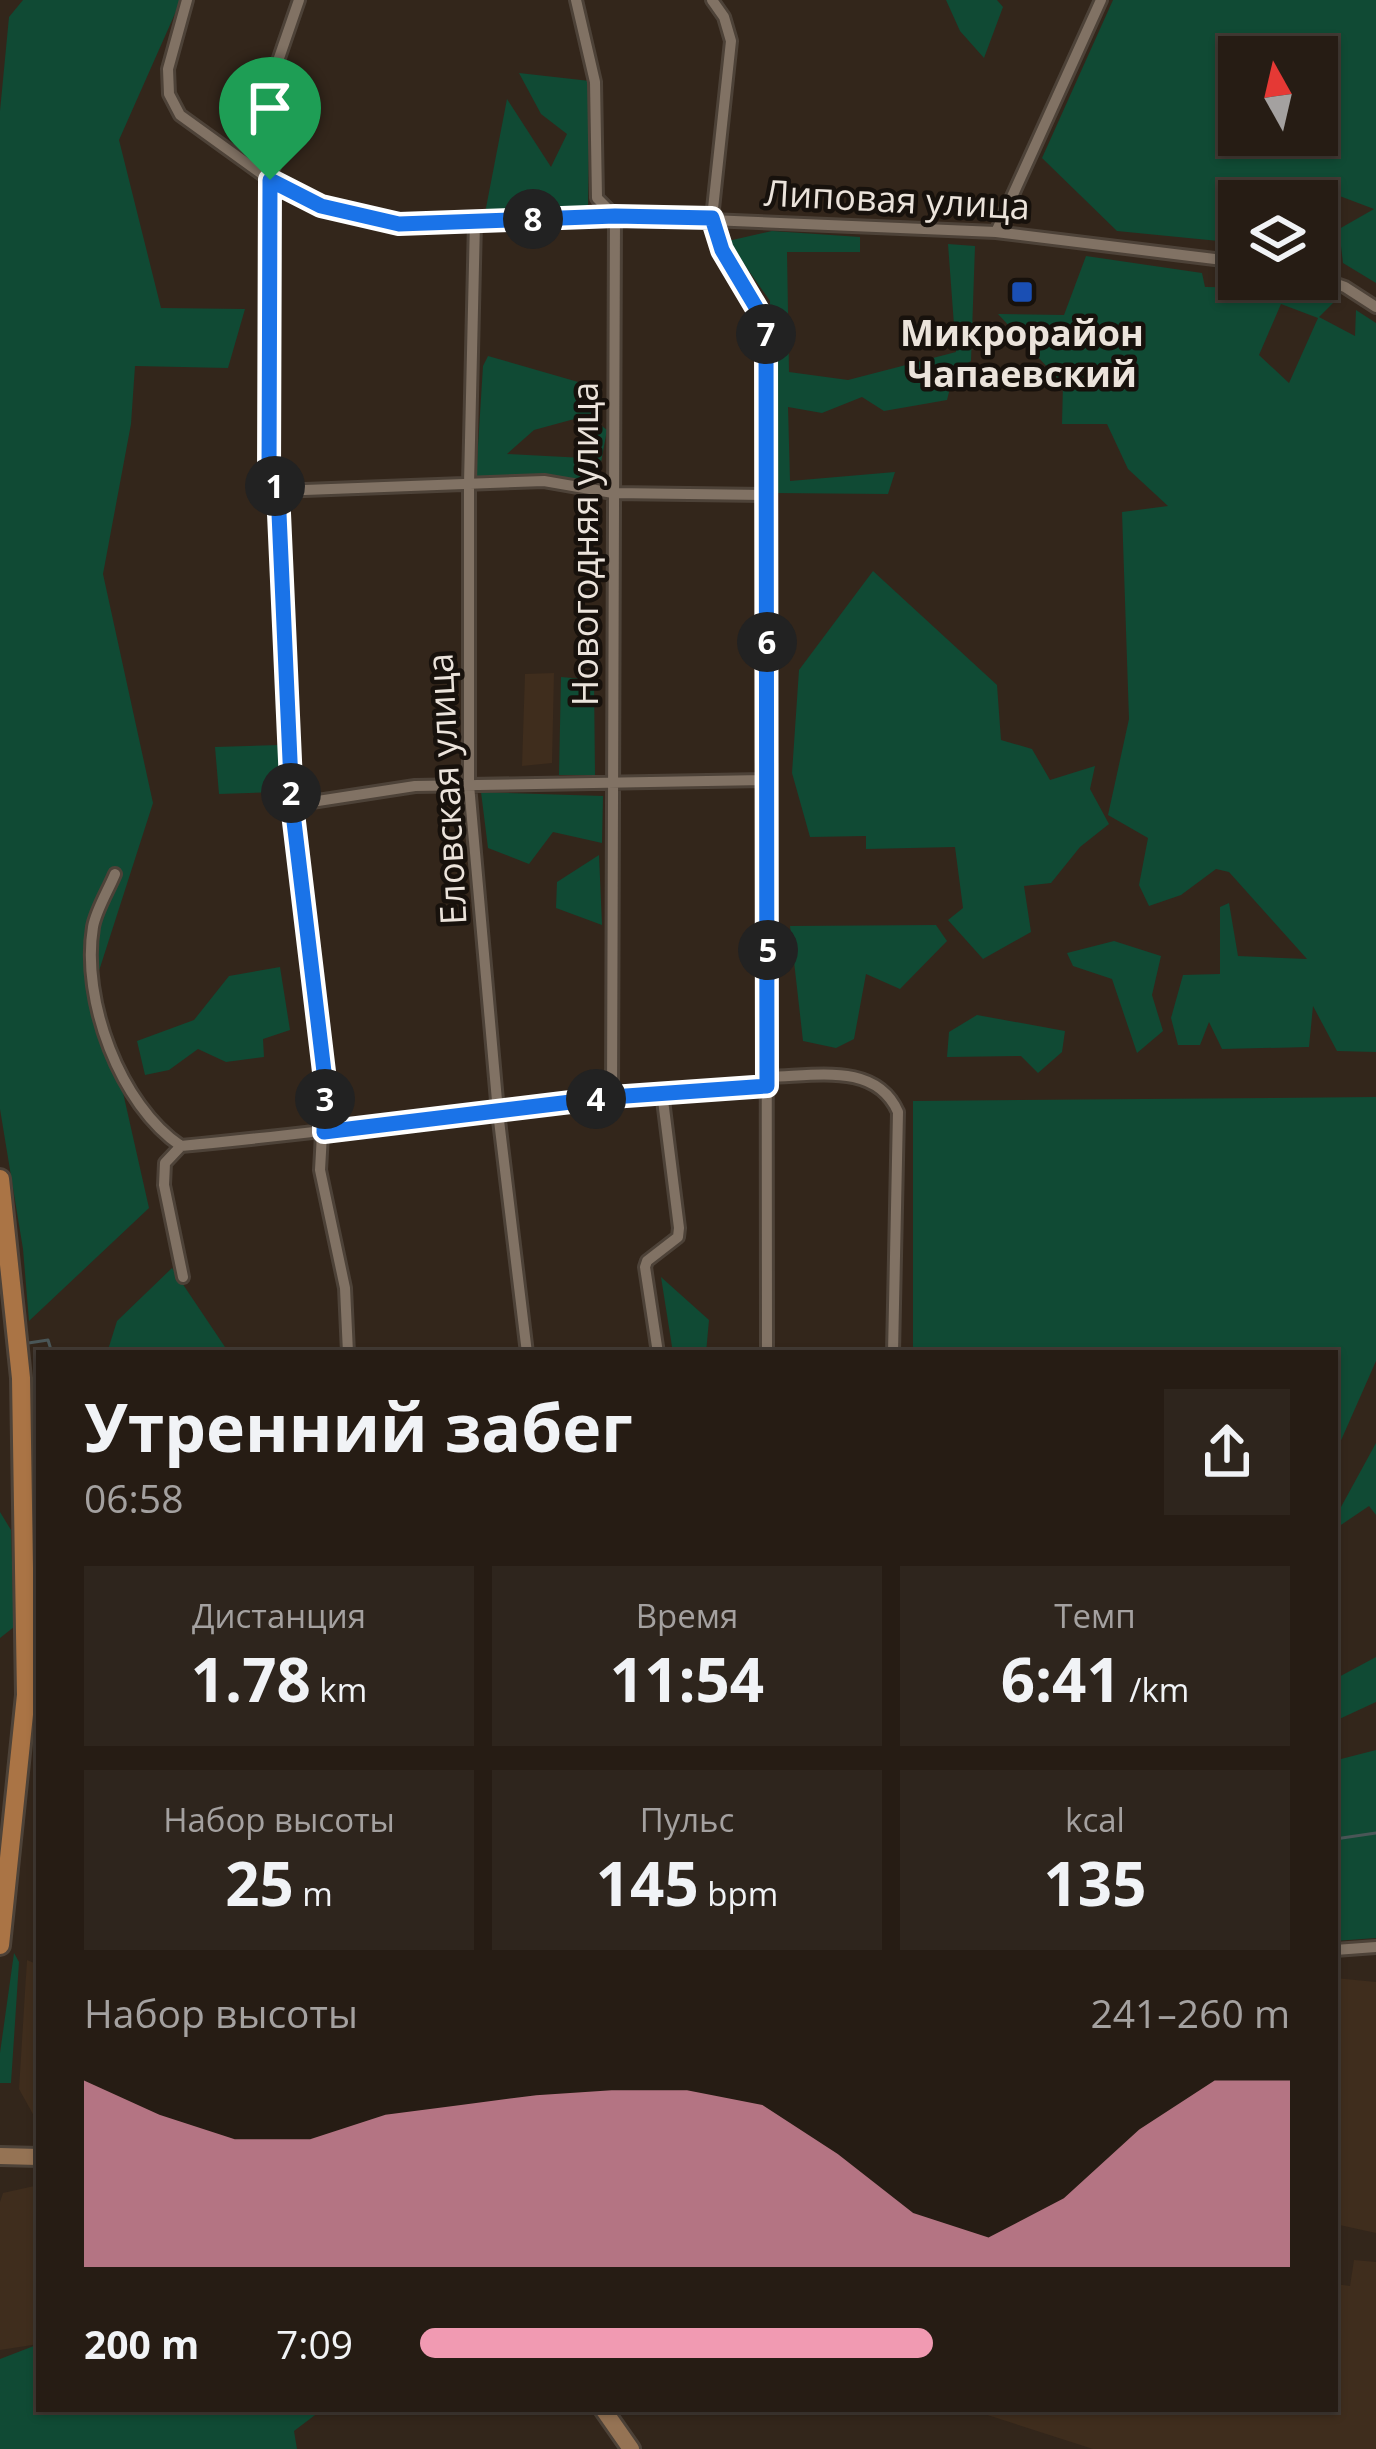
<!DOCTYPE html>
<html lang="ru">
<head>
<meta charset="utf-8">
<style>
	:root { --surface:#261c14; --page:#2e251d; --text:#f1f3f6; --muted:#a4a1a0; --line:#423a34; --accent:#f19ab2 }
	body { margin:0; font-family:"Open Sans",sans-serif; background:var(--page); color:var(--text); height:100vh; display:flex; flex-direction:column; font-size:45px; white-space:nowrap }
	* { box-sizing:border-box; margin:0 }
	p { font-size:39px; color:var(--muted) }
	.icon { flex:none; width:66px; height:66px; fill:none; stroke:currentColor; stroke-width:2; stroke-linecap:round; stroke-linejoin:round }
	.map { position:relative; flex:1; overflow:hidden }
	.details { position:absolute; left:36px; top:1350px; width:1302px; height:1062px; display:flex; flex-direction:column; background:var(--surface); border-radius:0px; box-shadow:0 3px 9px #0004,0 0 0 3px var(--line) }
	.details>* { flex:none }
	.needle { width:78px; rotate:352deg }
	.buttons { position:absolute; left:1218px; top:36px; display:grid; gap:24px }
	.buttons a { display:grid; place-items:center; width:120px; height:120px; border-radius:0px; background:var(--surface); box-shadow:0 3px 9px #0004,0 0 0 3px var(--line); font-size:60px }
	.pin { position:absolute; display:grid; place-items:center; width:102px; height:102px; color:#fff; margin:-123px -51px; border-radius:50% 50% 50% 0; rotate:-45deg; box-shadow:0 0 12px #0007 }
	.pin .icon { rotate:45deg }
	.km { position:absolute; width:60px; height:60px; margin:-30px; border-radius:50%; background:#222; color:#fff; font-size:33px; line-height:60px; text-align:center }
	.round { display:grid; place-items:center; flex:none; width:126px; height:126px; border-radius:0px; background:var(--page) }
	.headline { display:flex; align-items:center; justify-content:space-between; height:204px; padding:0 48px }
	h1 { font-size:66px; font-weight:700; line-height:90px }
	.figures { display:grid; grid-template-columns:repeat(3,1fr); gap:18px; height:204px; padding:12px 48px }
	.figures div { display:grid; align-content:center; border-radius:0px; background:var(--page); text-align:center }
	.figures b { font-size:60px; font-weight:700 }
	.figures small { font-size:33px; font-weight:400 }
	.figures p { font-size:33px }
	.chart { height:336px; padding:24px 48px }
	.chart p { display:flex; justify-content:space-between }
	.chart svg { width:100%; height:216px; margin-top:12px; fill:var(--accent); opacity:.7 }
	ul { padding:0 48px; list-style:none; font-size:39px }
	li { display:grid; grid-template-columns:192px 144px 1fr; align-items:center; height:90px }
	li i { height:30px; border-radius:15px; background:var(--accent) }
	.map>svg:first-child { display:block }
</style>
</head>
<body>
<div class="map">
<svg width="1376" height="2449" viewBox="0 0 1376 2449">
	<rect width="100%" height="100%" fill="#33261b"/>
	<path fill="#3f2d1d" d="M554,673L552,763L522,766L525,674Z
		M27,1960L39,1965V2125L19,2089Z
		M1335,1978L1376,1982V2233L1335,2224Z
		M39,2185V2344L0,2350V2202L3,2193Z
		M1354,2260L1376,2262V2449H1093L978,2412V2409H1335V2284L1350,2286Z"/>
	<path fill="#104a34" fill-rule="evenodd" d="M23,0H181L119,140L161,308L245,309L228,368L135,366L131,424L103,574L153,803L97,977L149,1208L29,1321L23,1249L0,1109V111L9,17Z
		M946,0H997L1003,7L984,58L960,31Z
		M1113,0H1376V283L1343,263L1339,229L1374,209L1337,195L1317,230V201H1239V243L1117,231L1042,158ZM1239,57H1317V135H1239Z
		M519,73L590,81L588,206L485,213L507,99L551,167L567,134L541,114Z
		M772,231L860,237V252H787L789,372L848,380L956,352L948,244L975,246L971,361L954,372L947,400L884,411L862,397L822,413L788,407L790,481L895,472L888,494L773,493L770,301L728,241Z
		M1086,256L1202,273L1205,287L1290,288L1333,303L1319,317L1355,336L1356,310L1376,323V1052L1337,1051L1313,1006L1309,1047L1222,1049L1209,1022L1200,1045H1178L1171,1018L1183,975L1220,974V907L1229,903L1238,956L1307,959L1229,872L1216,869L1181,895L1149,906L1139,885L1148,838L1108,815L1129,719L1122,512L1168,506L1128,469L1107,424H1062L1063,384L998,314L1064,315ZM1281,304L1318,318L1289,383L1259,355Z
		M488,356L599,388L600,412L534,430L507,454L584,458L594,420L607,430L597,484L476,478L483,366Z
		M873,571L997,685L1001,740L1032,749L1050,780L1095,766L1090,789L1109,824L1080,847L1051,883L1024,886L1031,932L983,959L948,920L963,908L955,847L866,849V836L810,837L792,773L799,670Z
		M561,677L594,680L595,775H559Z
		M280,745L281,792L219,794L215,747Z
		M481,792L603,796L602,843L553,832L529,864L488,848Z
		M599,855L602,925L556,908L557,882Z
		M936,925L947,941L900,989L866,974L854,1039L836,1048L803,1041L790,926Z
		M1114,941L1161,956L1152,995L1163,1031L1137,1053L1112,979L1073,966L1067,953Z
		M280,967L290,1030L263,1039L264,1057L226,1062L198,1049L169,1070L145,1075L137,1041L194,1020L229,976Z
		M977,1015L1065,1031L1062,1052L1038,1073L1021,1056L947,1057L949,1032Z
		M1376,1097V1361L1335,1454V1353H913V1101Z
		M172,1268L229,1353H107L117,1321Z
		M661,1277L709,1320L706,1353H673Z
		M1376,1443V1515L1369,1506L1335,1529V1518Z
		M0,1512L11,1530L14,1627L0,1638Z
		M1376,1657V1702L1335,1721V1679Z
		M1376,1750V1938L1335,1941V1765L1341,1759Z
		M14,1953L19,1962L11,2083H0V2053Z
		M39,2344V2409H323L294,2431L297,2449H0V2359Z"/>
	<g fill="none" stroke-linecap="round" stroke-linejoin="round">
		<path stroke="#4a5657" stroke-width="3" d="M22,1344L48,1340L52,1353
			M1335,1839L1376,1833"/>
		<defs>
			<path id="street" d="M187,0L168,69L169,94L180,115L270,180L321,206L399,224L615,216L996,232L1239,262
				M299,0L279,58L278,152L270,180L269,477L278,491L292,805L325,1080L320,1170L345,1288L348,1353
				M576,0L595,82L597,198L615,216L612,1097
				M712,0L724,17L731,41L712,218L722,250L766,324L767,1353
				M475,221L469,484V785L498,1112L527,1353
				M996,232L1101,0
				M1317,277L1345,287L1376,307
				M278,491L544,481L613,493L768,495
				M292,805L415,786L766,780
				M115,874C108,891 96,910 93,927C81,1000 120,1105 181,1146
				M769,1077C815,1076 876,1062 898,1112L893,1353
				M181,1146C376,1128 571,1096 767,1086
				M181,1146L165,1163L164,1185L183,1277
				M658,1353L645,1267L647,1261L678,1237L679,1228L662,1092
				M1335,1950L1376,1947"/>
			<path id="secondary" d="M0,2156L39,2157
				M603,2409L631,2449"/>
			<path id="primary" d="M0,1179L21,1378L26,1695L0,1945"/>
		</defs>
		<use href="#street" stroke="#4d4238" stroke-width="16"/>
		<use href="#secondary" stroke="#4d4238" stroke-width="22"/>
		<use href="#primary" stroke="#4d4238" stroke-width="24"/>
		<use href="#street" stroke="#817264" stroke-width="10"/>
		<use href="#secondary" stroke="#957354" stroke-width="16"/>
		<use href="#primary" stroke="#aa7445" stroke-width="18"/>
	</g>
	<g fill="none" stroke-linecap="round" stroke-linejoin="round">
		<defs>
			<path id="route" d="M270,180L321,206L399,224L615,216L712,218L722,250L766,324L767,1086L612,1097L324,1132L325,1080L292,805L278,491L269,477Z"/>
		</defs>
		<use href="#route" stroke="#fff" stroke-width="24"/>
		<use href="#route" stroke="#1a73e8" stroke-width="15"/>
	</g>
	<rect fill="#1a4fb4" stroke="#17110c" stroke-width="4.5" x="1010" y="280" width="24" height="24" rx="6"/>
	<g text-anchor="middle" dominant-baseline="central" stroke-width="9" stroke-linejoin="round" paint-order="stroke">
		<g font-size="36" fill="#ebe3db" stroke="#17110c">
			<text transform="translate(897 199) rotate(3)">Липовая улица</text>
			<text transform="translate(584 544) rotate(-90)">Новогодняя улица</text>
			<text transform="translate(446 789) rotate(-93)">Еловская улица</text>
		</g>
		<g font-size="36" font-weight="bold" fill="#ebe3db" stroke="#17110c">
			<text x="1022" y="332">Микрорайон<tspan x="1022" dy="41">Чапаевский</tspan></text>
		</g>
	</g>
</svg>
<div class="buttons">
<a><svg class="needle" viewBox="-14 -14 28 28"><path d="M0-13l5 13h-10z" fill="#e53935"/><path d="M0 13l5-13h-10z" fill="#a4a1a0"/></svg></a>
<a><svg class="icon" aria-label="layers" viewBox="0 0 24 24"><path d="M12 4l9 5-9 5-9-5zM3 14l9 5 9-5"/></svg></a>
</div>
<div class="pin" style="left:270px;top:180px;background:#1e9e55"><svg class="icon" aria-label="arrive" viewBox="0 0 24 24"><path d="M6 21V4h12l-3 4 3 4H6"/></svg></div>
<b class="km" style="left:275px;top:486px">1</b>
<b class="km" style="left:291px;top:793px">2</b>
<b class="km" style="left:325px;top:1099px">3</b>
<b class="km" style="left:596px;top:1099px">4</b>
<b class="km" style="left:768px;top:950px">5</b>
<b class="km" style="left:767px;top:642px">6</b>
<b class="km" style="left:766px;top:334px">7</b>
<b class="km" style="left:533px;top:219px">8</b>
<section class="details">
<div class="headline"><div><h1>Утренний забег</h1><p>06:58</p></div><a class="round"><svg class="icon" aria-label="share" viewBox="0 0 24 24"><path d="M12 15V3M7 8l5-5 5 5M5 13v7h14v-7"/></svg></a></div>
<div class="figures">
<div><p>Дистанция</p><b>1.78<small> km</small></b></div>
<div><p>Время</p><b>11:54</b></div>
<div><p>Темп</p><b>6:41<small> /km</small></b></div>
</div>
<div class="figures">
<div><p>Набор высоты</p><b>25<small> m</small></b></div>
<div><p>Пульс</p><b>145<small> bpm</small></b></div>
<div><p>kcal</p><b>135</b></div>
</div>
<div class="chart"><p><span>Набор высоты</span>241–260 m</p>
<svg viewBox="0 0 160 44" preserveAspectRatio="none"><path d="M0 44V6L10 13L20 18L30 18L40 13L50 11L60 9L70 8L80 8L90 11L100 21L110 33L120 38L130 30L140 16L150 6L160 6V44z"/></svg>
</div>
<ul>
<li><b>200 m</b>7:09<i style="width:59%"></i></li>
</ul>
</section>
</div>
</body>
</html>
